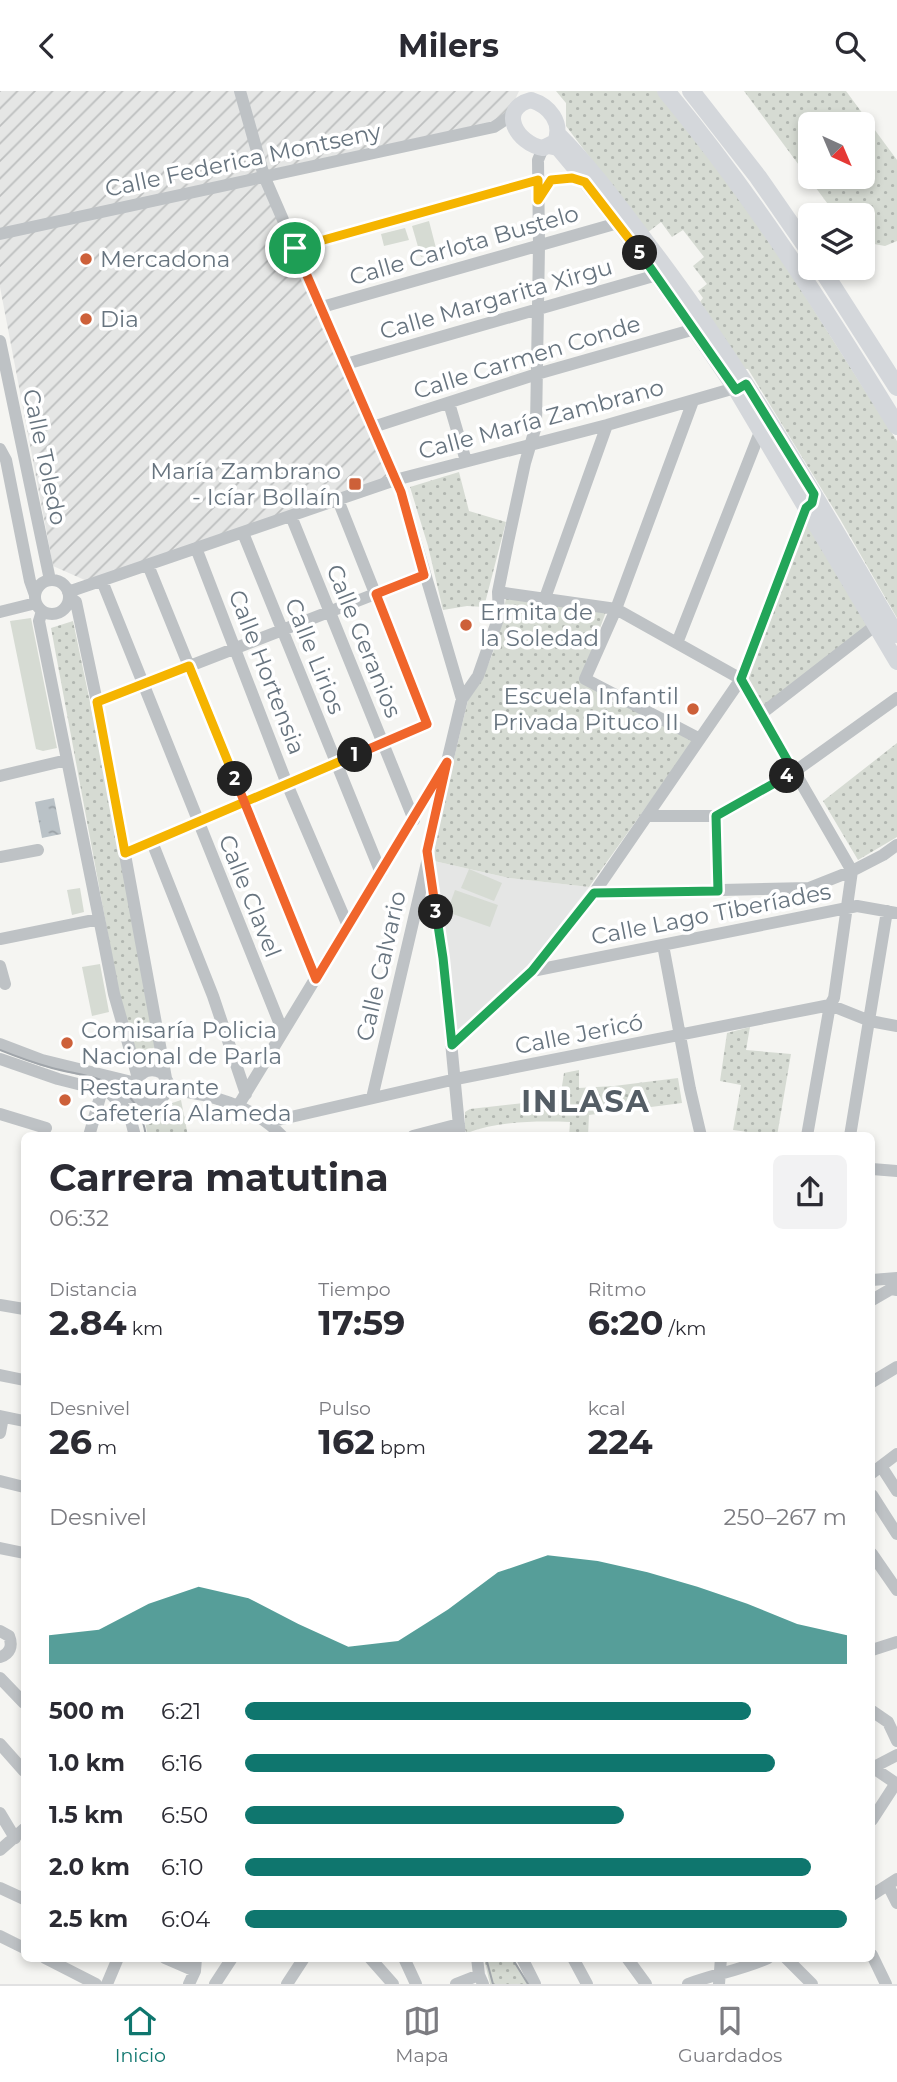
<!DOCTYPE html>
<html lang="es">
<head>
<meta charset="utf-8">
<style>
	:root { --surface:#fff; --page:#f2f2f3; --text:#2b2b33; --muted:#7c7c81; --line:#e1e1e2; --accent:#0f766e }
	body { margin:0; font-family:Montserrat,sans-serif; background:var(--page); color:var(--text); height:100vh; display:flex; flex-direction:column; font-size:26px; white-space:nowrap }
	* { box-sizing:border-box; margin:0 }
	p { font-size:23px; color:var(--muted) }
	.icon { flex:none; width:38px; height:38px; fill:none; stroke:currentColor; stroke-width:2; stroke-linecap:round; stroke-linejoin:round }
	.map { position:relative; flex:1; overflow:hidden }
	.panel { position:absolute; left:21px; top:1041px; width:854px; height:830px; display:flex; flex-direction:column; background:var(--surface); border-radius:10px; box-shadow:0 4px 10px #0003 }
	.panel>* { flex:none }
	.needle { width:46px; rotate:136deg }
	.tools { position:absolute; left:798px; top:21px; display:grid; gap:14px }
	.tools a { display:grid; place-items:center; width:77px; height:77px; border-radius:10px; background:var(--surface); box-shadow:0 4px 10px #0003; font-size:35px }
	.pin { position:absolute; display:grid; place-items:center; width:60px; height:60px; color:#fff; margin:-30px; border:4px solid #fff; border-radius:50%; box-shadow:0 2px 7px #0007 }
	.km { position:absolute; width:35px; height:35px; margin:-18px; border-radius:50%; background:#222; color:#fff; font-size:19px; line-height:35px; text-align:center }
	.round { display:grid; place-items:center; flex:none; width:74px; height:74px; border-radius:10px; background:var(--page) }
	.overview { display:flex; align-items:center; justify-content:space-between; height:119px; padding:0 28px }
	h1 { font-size:38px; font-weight:700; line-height:52px }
	.figures { display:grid; grid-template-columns:repeat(3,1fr); gap:10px; height:119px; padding:7px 28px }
	.figures div { display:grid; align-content:center }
	.figures b { font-size:35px; font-weight:700 }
	.figures small { font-size:19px; font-weight:400 }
	.figures p { font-size:19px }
	.chart { height:196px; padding:14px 28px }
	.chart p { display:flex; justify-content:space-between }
	.chart svg { width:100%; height:126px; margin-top:7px; fill:var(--accent); opacity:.7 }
	ul { padding:0 28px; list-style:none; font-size:23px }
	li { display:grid; grid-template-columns:112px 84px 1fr; align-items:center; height:52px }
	li i { height:18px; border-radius:9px; background:var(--accent) }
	header { display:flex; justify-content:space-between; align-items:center; height:91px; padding:0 28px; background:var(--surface); font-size:32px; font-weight:700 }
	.tab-bar { display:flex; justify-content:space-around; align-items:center; height:98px; border-top:2px solid var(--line); background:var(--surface); font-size:19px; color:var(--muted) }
	.tab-bar a { display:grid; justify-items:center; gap:4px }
	.tab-bar .on { color:var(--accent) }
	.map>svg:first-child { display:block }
</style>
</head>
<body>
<header><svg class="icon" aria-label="back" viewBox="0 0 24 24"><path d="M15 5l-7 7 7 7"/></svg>Milers<svg class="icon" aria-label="search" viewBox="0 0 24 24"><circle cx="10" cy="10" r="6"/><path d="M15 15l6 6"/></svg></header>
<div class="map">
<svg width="897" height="1893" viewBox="0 0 897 1893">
	<defs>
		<pattern id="industrial-furrows" width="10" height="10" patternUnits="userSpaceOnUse" patternTransform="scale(1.75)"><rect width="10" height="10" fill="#e5e6e5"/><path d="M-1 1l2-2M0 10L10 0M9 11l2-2" fill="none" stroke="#bdbfbf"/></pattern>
		<pattern id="grass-dots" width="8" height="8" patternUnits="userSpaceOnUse" patternTransform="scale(1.75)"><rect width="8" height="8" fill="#d6dbd3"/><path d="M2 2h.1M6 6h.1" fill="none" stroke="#b1b6b0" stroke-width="1.8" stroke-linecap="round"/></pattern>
		<pattern id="water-ripples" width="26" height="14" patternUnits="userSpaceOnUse" patternTransform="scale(1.75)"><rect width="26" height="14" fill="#bac2c7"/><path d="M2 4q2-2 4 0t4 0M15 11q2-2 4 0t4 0" fill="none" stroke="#9ba2a7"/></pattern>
	</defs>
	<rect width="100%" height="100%" fill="#f5f5f2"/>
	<path fill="#e5e6e5" d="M434,770L509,787L589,796L531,871L496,907L456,940L449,868Z"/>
	<path fill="url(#industrial-furrows)" d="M0,0H519L506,28L260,81L389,386L87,490L53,475L0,196Z"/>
	<path fill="url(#grass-dots)" fill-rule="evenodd" d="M556,0H657L712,69L767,145L897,350V527L840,428L748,278H745L700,211L703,207L698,200L707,193L693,175L704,166L683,139L672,146L661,131L647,142L566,35V12Z
		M744,0H846L897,69V150L885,155L863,151V124H836ZM810,33H863V86H810Z
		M459,381L469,420L506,431L484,516L467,515L443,519L428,455L410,396Z
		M812,419L875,530L761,619L745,588Z
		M506,507L606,521L580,590L693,650L589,796L509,787L434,770L436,742L469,605C493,575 499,544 506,507Z
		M73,530L162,955L130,962L51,537Z
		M897,652V746L858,769L823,710Z
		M750,936L746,959L791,963L777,1045L733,1039L741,994L720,990L727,942Z
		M579,979V997L614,995L678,987L682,1012L589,1024L588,1045H569L570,1031C536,1030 498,1030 467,1042L465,1039V1021L470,1018L560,1008L564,982Z
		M181,1009L188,1045H148L143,1022Z
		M484,1867H512L529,1893H490Z"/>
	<path fill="#d6dbd3" d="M429,130L437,161L421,166L412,135Z
		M405,137L409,149L384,155L381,143Z
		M31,527L57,657L43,660L36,658L10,530Z
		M469,778L502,792L494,810L461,797Z
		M80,797L84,821L72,824L67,799Z
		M455,799L498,814L490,836L447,821Z
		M100,873L109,921L92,925L82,876Z"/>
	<path fill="url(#water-ripples)" d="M54,707L61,743L42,747L35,711Z"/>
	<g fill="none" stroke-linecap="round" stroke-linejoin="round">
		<path stroke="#bec2c5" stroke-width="12" d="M240,0L264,85L401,401L462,608
			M539,108L551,89L572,87L585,91
			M0,143L494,36L508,27L514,20
			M295,157L538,89
			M322,216L618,132
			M0,250L50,489
			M346,273L657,184
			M693,310L616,518L585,588L700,648
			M449,312L466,370
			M373,336L537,283L695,238
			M0,358L6,369L30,490L35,504
			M291,425L414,729
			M243,442L381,782
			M196,457L287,693L348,835
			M148,474L316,888
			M35 506a17 17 0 1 1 34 0a17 17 0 1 1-34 0Z
			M102,490L283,941
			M68,501L395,389L607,334L742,295
			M498,501L616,518L741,588L852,780L834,907L830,914L807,1045
			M545,507L607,334
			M42,520L39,530L104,852L114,903L138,987
			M0,521L36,512
			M677,552L760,341
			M97,611L424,484
			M761,623L876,534
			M0,685L67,669
			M649,725H716L794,681L897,607
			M716,725L718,800
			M152,751L213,905L246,1003
			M125,762L427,633L338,409
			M0,766L38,759
			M429,774L443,867L460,1045
			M594,802L809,797L852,780L883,764L897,754
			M0,848L99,828
			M663,854L690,998L701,1045
			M0,875L5,893
			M532,880L857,815L897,822
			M0,953L42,969L136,992
			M451,954L532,880L594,802L741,588L806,417L810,413
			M0,968L58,988L149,1011L161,1009L168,998L97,611L76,511L69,506
			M136,992C140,980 151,976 162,982L168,991
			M168,998C209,1003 253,1014 282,1045
			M110,1002L129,1022L135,1045
			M372,1007L428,767L427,760L444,685
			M238,1015L447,671L462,608L478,585L499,525L498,501L508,451L525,372L536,335L539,155L538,69L543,57
			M0,1023L46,1037
			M269,1031L456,988L830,914L870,930L897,935
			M89,1045L102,999
			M413,1045L459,1033
			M850,1045L887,820
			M872,1078L897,1080
			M872,1189L897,1187
			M872,1209L891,1198L897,1199
			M0,1214L24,1218
			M0,1284L24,1289
			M872,1291L897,1276
			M0,1325L24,1330
			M0,1342L3,1326
			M881,1375L897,1400
			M872,1382L897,1363
			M0,1390L24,1396
			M872,1404L897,1443
			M0,1457L24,1462
			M872,1463L897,1499
			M0,1540L9,1545C13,1555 10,1563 0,1566
			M872,1559L897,1551
			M0,1587L24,1612
			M872,1620L888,1631L897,1650
			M0,1653L24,1680
			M872,1676L897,1693
			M872,1677L897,1664
			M0,1722L15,1747
			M872,1729L896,1692
			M0,1759L24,1738
			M888,1794L897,1812
			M0,1797L24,1808
			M872,1804L897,1788
			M0,1845L24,1857
			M872,1864L886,1893
			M45,1867L96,1893
			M165,1867L195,1880
			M370,1867L393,1893
			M404,1867L416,1893
			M477,1867L479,1884L483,1893
			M522,1867L535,1893
			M573,1867L587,1893
			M627,1867L646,1893
			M786,1867L812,1893
			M107,1893L118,1867
			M189,1893L195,1880L196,1867
			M215,1893L232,1867
			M287,1893L304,1867
			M456,1893L479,1884
			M688,1893C714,1883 742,1879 768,1867
			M719,1893L721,1867"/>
		<path stroke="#d4d7db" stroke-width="16" d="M531,9C550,15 563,32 555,51L543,57C517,53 497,18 531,9Z
			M558,43C591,76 618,113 646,150C741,274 819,410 897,544
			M548,55L558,57C623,133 680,216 736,299L897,571"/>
		<path stroke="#d4d7db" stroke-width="18" d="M666,0C753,105 826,219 897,335
			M691,0L758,86L810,161
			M821,177L897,296"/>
		<path stroke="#a0a5aa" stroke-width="2" d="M0,959C17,966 34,972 52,977C99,989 137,987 146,1045
			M486,1867L493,1893
			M512,1867L528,1893"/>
	</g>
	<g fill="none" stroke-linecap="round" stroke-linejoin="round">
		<defs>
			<path id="split-1" d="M295,157L401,401L424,484L376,503L427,633L355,664"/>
			<path id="split-2" d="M235,688L189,575L97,611L125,762L355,664"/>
			<path id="split-3" d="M235,688L316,888L447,671L427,760L436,821"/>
			<path id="split-4" d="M436,821L443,867L452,954L532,880L594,802L718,800L716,725L787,685"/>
			<path id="split-5" d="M640,162L736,299L746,293L814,403L812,412L806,417L741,588L794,681L787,685"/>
			<path id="split-6" d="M295,157L538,89V109L551,89L572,87L585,91L640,162"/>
		</defs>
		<use href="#split-1" stroke="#fff" stroke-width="14"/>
		<use href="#split-2" stroke="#fff" stroke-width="14"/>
		<use href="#split-3" stroke="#fff" stroke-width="14"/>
		<use href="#split-4" stroke="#fff" stroke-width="14"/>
		<use href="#split-5" stroke="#fff" stroke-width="14"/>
		<use href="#split-6" stroke="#fff" stroke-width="14"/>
		<use href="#split-1" stroke="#f0652b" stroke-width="9"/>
		<use href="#split-2" stroke="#f5b400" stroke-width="9"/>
		<use href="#split-3" stroke="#f0652b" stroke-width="9"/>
		<use href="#split-4" stroke="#22a559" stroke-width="9"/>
		<use href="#split-5" stroke="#22a559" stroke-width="9"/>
		<use href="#split-6" stroke="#f5b400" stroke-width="9"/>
	</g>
	<g fill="#cd6039" stroke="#fff" stroke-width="2.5">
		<circle cx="86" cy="168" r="7"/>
		<circle cx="86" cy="228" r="7"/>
		<rect x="348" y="386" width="14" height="14" rx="3.5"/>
		<circle cx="466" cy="534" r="7"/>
		<circle cx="693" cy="618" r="7"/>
		<circle cx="67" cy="952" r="7"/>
		<circle cx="65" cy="1009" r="7"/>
	</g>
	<g text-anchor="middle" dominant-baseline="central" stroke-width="7" stroke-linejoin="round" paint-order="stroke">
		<g font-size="23" fill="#67747f" stroke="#fff">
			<text transform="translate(243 69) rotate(-12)">Calle Federica Montseny</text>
			<text transform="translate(464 154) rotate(-16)">Calle Carlota Bustelo</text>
			<text transform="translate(496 208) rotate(-16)">Calle Margarita Xirgu</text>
			<text transform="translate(527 266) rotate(-17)">Calle Carmen Conde</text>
			<text transform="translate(541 328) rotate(-15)">Calle María Zambrano</text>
			<text transform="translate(45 366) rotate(78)">Calle Toledo</text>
			<text transform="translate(364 550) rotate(68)">Calle Geranios</text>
			<text transform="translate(315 565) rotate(68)">Calle Lirios</text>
			<text transform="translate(267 581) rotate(69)">Calle Hortensia</text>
			<text transform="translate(250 805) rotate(68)">Calle Clavel</text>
			<text transform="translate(711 823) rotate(-11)">Calle Lago Tiberíades</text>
			<text transform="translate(381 875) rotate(-77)">Calle Calvario</text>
			<text transform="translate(579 943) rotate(-11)">Calle Jericó</text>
		</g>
		<g font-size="23" fill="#67747f" stroke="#fff" text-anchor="start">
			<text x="100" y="168">Mercadona</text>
			<text x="100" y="228">Dia</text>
			<text x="341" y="380" text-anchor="end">María Zambrano<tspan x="341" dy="26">- Icíar Bollaín</tspan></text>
			<text x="480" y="521">Ermita de<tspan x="480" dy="26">la Soledad</tspan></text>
			<text x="679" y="605" text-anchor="end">Escuela Infantil<tspan x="679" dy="26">Privada Pituco II</tspan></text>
			<text x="81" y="939">Comisaría Policia<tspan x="81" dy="26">Nacional de Parla</tspan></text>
			<text x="79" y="996">Restaurante<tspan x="79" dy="26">Cafetería Alameda</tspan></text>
		</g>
		<g font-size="30" font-weight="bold" letter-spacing="2" fill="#545d65" stroke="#fff">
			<text x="586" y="1010">INLASA</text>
		</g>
	</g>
</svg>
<div class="tools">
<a><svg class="needle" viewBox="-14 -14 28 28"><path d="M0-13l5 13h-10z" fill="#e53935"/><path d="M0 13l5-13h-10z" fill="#7c7c81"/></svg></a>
<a><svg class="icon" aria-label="layers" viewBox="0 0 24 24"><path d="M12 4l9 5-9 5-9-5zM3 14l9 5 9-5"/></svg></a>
</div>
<div class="pin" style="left:295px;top:157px;background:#1e9e55"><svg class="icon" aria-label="arrive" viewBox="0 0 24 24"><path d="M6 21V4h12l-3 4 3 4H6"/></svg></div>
<b class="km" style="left:355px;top:664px">1</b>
<b class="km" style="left:235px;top:688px">2</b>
<b class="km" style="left:436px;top:821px">3</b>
<b class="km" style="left:787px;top:685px">4</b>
<b class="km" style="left:640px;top:162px">5</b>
<section class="panel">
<div class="overview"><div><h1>Carrera matutina</h1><p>06:32</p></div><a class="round"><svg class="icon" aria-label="share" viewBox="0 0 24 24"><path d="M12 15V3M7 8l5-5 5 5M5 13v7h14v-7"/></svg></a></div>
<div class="figures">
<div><p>Distancia</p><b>2.84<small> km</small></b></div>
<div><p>Tiempo</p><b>17:59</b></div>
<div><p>Ritmo</p><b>6:20<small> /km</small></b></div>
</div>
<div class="figures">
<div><p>Desnivel</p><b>26<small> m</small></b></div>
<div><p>Pulso</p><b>162<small> bpm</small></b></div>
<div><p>kcal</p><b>224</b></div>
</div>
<div class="chart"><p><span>Desnivel</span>250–267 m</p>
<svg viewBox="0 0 160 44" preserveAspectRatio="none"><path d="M0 44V34L10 32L20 23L30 17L40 21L50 30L60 38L70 36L80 25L90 12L100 6L110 8L120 12L130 17L140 23L150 30L160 34V44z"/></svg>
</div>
<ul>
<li><b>500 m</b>6:21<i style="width:84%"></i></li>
<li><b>1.0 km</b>6:16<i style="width:88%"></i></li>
<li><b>1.5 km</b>6:50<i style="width:63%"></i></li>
<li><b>2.0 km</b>6:10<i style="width:94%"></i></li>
<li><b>2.5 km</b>6:04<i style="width:100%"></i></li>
</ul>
</section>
</div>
<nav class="tab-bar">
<a class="on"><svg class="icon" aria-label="home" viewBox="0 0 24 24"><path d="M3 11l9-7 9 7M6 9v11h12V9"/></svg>Inicio</a>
<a><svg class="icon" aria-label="map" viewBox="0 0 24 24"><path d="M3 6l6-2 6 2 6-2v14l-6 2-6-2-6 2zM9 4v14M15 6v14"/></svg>Mapa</a>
<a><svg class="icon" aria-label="saved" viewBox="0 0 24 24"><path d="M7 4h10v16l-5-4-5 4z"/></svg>Guardados</a>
</nav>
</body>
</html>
